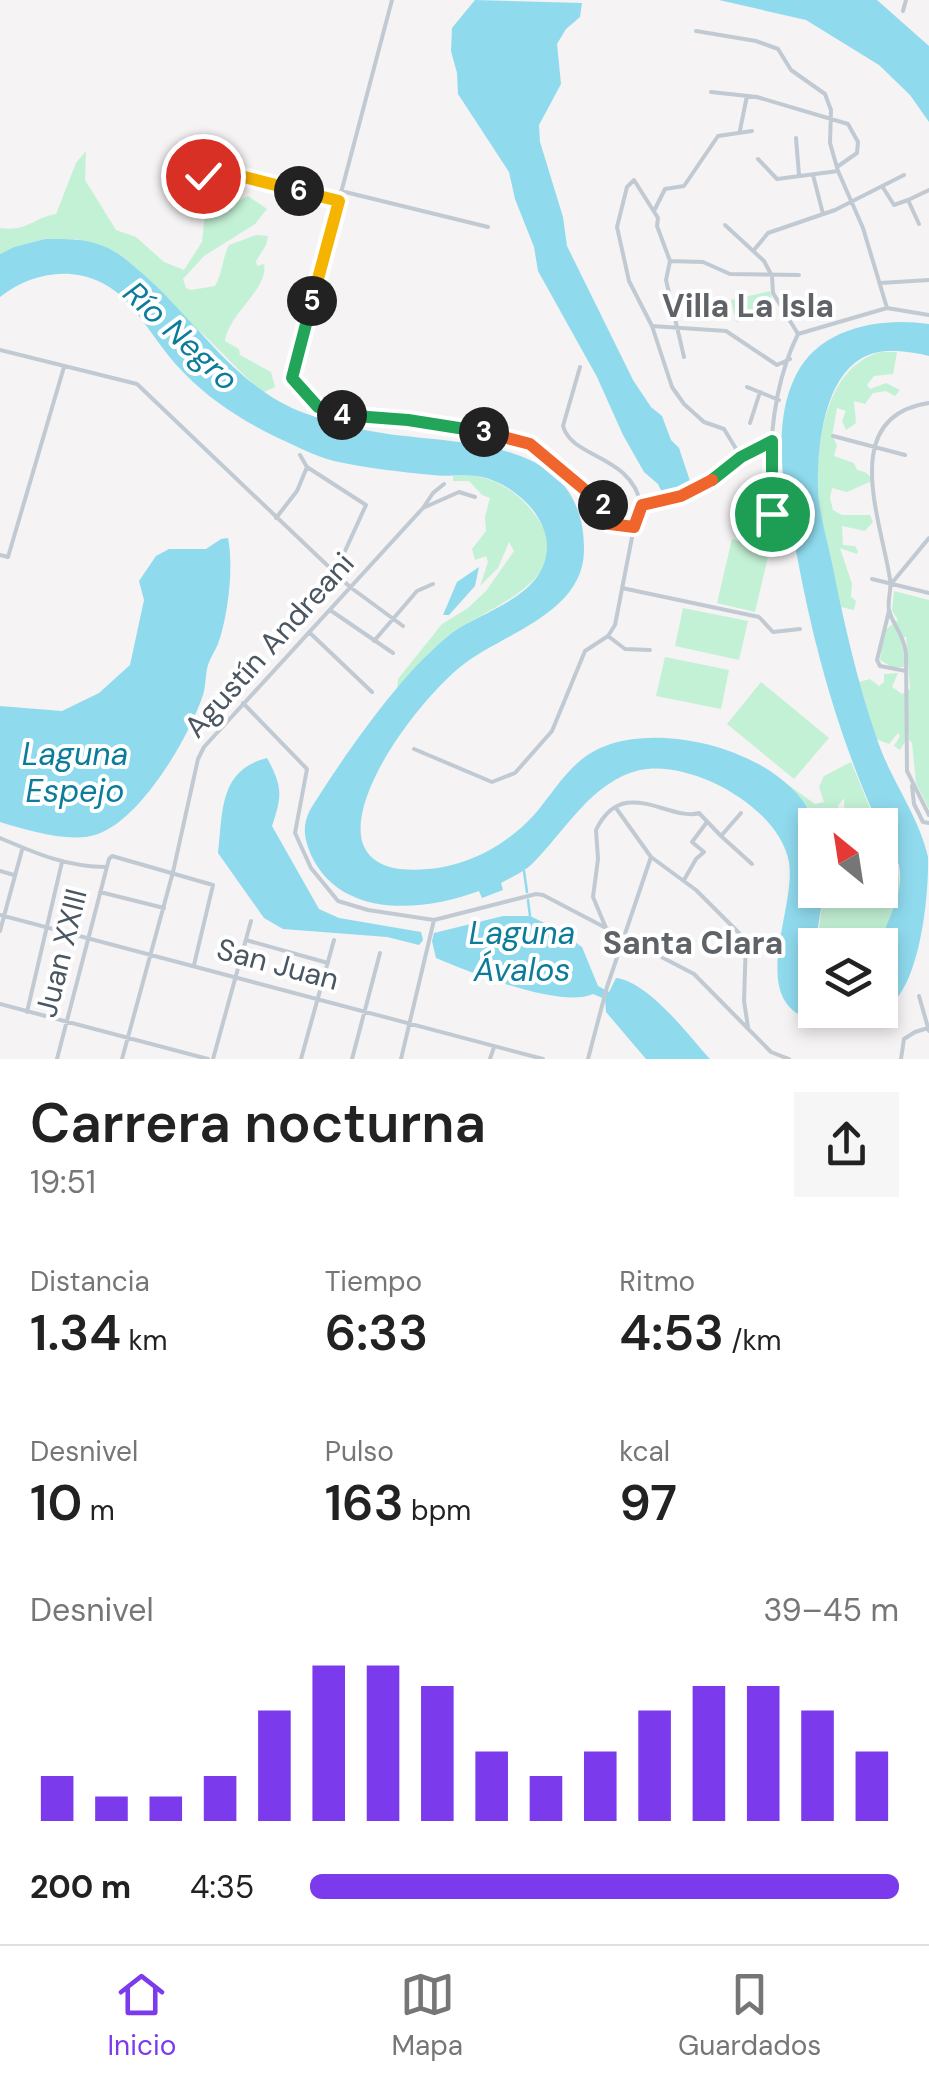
<!DOCTYPE html>
<html lang="es">
<head>
<meta charset="utf-8">
<style>
	:root { --surface:#fff; --page:#f6f6f6; --text:#222; --muted:#767676; --line:#e0e0e0; --accent:#7c3aed }
	body { margin:0; font-family:"DM Sans",sans-serif; background:var(--page); color:var(--text); height:100vh; display:flex; flex-direction:column; font-size:38px; white-space:nowrap }
	* { box-sizing:border-box; margin:0 }
	p { font-size:32px; color:var(--muted) }
	.icon { flex:none; width:55px; height:55px; fill:none; stroke:currentColor; stroke-width:2; stroke-linecap:round; stroke-linejoin:round }
	.map { position:relative; height:1059px; overflow:hidden }
	.panel { display:flex; flex-direction:column; background:var(--surface); flex:1 }
	.panel>* { flex:none }
	.needle { width:65px; rotate:330deg }
	.controls { position:absolute; left:798px; top:808px; display:grid; gap:20px }
	.controls a { display:grid; place-items:center; width:100px; height:100px; border-radius:0px; background:var(--surface); box-shadow:0 5px 15px #0003; font-size:50px }
	.pin { position:absolute; display:grid; place-items:center; width:85px; height:85px; color:#fff; margin:-42px; border:5px solid #fff; border-radius:50%; box-shadow:0 2px 10px #0007 }
	.km { position:absolute; width:50px; height:50px; margin:-25px; border-radius:50%; background:#222; color:#fff; font-size:28px; line-height:50px; text-align:center }
	.round { display:grid; place-items:center; flex:none; width:105px; height:105px; border-radius:0px; background:var(--page) }
	.headline { display:flex; align-items:center; justify-content:space-between; height:170px; padding:0 30px }
	h1 { font-size:55px; font-weight:600; line-height:75px }
	.metrics { display:grid; grid-template-columns:repeat(3,1fr); gap:15px; height:170px; padding:10px 30px }
	.metrics div { display:grid; align-content:center }
	.metrics b { font-size:50px; font-weight:600 }
	.metrics small { font-size:28px; font-weight:400 }
	.metrics p { font-size:28px }
	.chart { height:280px; padding:20px 30px }
	.chart p { display:flex; justify-content:space-between }
	.chart svg { width:100%; height:180px; margin-top:10px; stroke:var(--accent); stroke-width:6 }
	ul { padding:0 30px; list-style:none; font-size:32px }
	li { display:grid; grid-template-columns:160px 120px 1fr; align-items:center; height:75px }
	li i { height:25px; border-radius:12px; background:var(--accent) }
	.menu { display:flex; justify-content:space-around; align-items:center; height:140px; border-top:2px solid var(--line); background:var(--surface); font-size:28px; color:var(--muted) }
	.menu a { display:grid; justify-items:center; gap:5px }
	.menu .active { color:var(--accent) }
	.map>svg:first-child { display:block }
</style>
</head>
<body>
<div class="map">
<svg width="929" height="1059" viewBox="0 0 929 1059">
	<rect width="100%" height="100%" fill="#f5f3f3"/>
	<path fill="#c3f1d5" d="M86,151L85,180L116,230L136,237L164,262L184,270L202,242L206,202L218,194L240,200L248,196L267,209L255,224L204,256L183,279L186,288L191,290L215,286C223,272 222,259 229,245L256,235L268,236L266,245L256,261L257,266L264,264C269,289 229,312 225,341L239,349L240,355L271,372L275,387L262,393L205,336L78,239H45L14,247L0,254V228C28,232 32,218 56,214L76,163Z
		M770,291L775,312L736,322L731,300Z
		M881,352H897L893,374L874,376L867,385L870,389L886,383L900,390L895,396L886,391L873,393L865,404L854,401L856,423L846,430L842,421L846,411L837,408L832,436L837,445L834,456L854,463L857,470L865,472L874,480L847,492L832,488L830,498L833,510L842,515H870L873,522L865,531L842,526L843,545L855,546L858,551L857,554L840,548L852,584L851,597L856,601L854,610L841,607C833,569 820,529 818,491C816,442 826,366 881,352Z
		M473,475C500,481 519,493 536,516C581,576 493,605 457,630C432,646 415,667 397,690L398,679L442,624L468,608L486,591L514,551L509,542L498,568L480,586L488,562L486,556L475,560L472,549L486,531L485,517L490,498L482,495L469,481H453V476Z
		M732,539L770,548L755,612L717,603Z
		M894,591L929,600V809L916,783L912,743L908,739L911,732L900,750L894,746L900,736L898,733L889,744L876,739L859,682L870,679L879,686L884,682V674L898,673L892,687L902,694L910,689L906,636L901,641L906,659L904,667H892L880,660L884,631L898,620L892,611Z
		M683,608L748,621L739,660L675,646Z
		M665,657L729,670L721,709L656,696Z
		M761,682L829,738L794,779L727,724Z
		M851,762L877,825H845L844,798L838,806L841,825H816L807,806L787,784L815,804L824,802L819,787L824,776Z
		M880,831C910,885 902,893 880,948V945H817L824,890H880Z"/>
	<path fill="#90daee" d="M475,0L582,3L580,17L566,29L557,44L561,84L539,125L540,142L563,217L567,246L633,380L651,407L662,416L671,440L679,448L692,487L665,499L658,484L644,472L623,435L597,377L538,271L534,247L515,199L509,172L458,94L457,73L451,51L452,28Z
		M719,0H877L929,46V122L910,95L879,65L806,20Z
		M45,239C65,239 84,238 103,246C119,252 131,264 144,275C198,322 236,389 307,414C333,423 360,430 388,434C469,445 585,439 584,551C583,611 509,632 468,661C428,689 349,789 362,841C367,859 383,867 400,869C451,874 499,853 534,815C554,792 569,763 598,749C660,719 781,751 812,816C821,834 815,869 815,890H824L815,945V1010H880C880,991 878,971 880,952C883,919 905,902 899,865C848,770 817,664 797,556C786,502 769,428 796,375C820,327 881,317 929,324V356C909,351 881,347 862,358C823,380 817,449 818,489C819,514 827,539 832,563C844,623 857,681 877,739C890,779 919,816 928,857C929,893 921,982 889,1006C871,1019 839,1026 817,1021C743,1006 797,910 789,862C779,807 691,759 640,770C592,781 565,831 533,863C524,872 512,877 501,883L503,890L482,898L479,891C422,912 341,919 311,855C304,838 302,826 310,810C343,757 403,670 452,633C484,610 547,596 547,546C546,511 509,481 477,476C462,474 447,477 432,475C400,472 366,468 334,461C315,456 296,446 278,438C245,422 211,401 185,374C163,353 149,326 128,303C93,264 39,266 0,297V254L14,247Z
		M228,538C234,567 228,616 218,644C215,651 210,658 208,665C205,675 206,686 203,695C189,737 142,818 98,834C71,844 27,830 0,822V706L62,711L99,693L130,665L144,600L139,581L156,556L169,549H206L221,539Z
		M479,567L475,586L449,615H443L457,582Z
		M267,758C283,787 282,796 272,826L319,909L339,918L421,932L423,940L419,945L387,937L283,929L264,918L218,853C223,811 219,770 267,758Z
		M503,916H530L555,928L582,947L598,986L609,992L616,978C649,982 688,1035 710,1059H646L606,1012L605,999L593,994C561,1009 469,972 436,958L432,941L434,933Z"/>
	<g fill="none" stroke-linecap="round" stroke-linejoin="round">
		<path stroke="#90daee" stroke-width="2.5" d="M524,871L527,892
			M528,900L530,916"/>
		<path stroke="#c1cad2" stroke-width="4" d="M392,0L292,378L318,407L340,415L408,420L517,439L530,444L603,503V515L610,524L634,527
			M903,11L906,0
			M696,31L756,41L778,49L791,70L825,94L831,110L830,143L838,171L863,228L887,308
			M711,92L757,97L848,124L858,142L857,153L837,167
			M740,130L747,96
			M796,138L799,175
			M758,159L777,179L838,171
			M813,175L823,214
			M882,186L894,205L908,200L919,224
			M341,191L488,227
			M908,200L929,190
			M195,205L203,176L213,169L339,201
			M655,209L665,189L684,186L718,136L752,131
			M725,225L764,261L772,276L773,293L798,334
			M754,250L768,233L835,210L904,175
			M670,261L703,262L730,274L799,275
			M880,283L929,280
			M652,326L726,331L777,365L790,359
			M0,350L137,384L350,587L403,626
			M684,357L666,280L670,261L657,226L658,218L634,180L627,187L617,227L629,281L652,326L672,387L684,404L704,422L724,429L741,457
			M580,367L563,426C572,459 631,454 641,505
			M747,387L779,400
			M929,403C838,416 881,520 890,579C892,589 887,601 889,610C892,624 903,632 906,653L907,771L929,815
			M750,423L760,392
			M833,436L905,455
			M300,455L307,467L366,505L335,573
			M423,508L433,493L444,484
			M276,518L297,491L307,467
			M776,546C767,478 767,397 798,334L887,308L929,315
			M0,555L8,557L64,367
			M872,579L929,593
			M891,584L929,538
			M622,588L759,617L773,632L800,629
			M330,610L393,653
			M889,611L877,660L880,666L906,671
			M309,632L372,692
			M608,636L625,649L650,650
			M374,641L417,591L433,584
			M243,703L307,769L295,833L311,868L338,901L368,910L434,920L536,894L543,895L694,974L771,1052L789,1059
			M414,749L492,782L515,773L552,731L585,651L608,636L615,625L634,527L641,505C693,500 727,464 771,441
			M912,786L914,804L923,822L929,823
			M616,808L651,857L696,890L746,940L744,1001L748,1027
			M721,836L752,864
			M0,838C35,853 67,867 106,867
			M0,871L14,875
			M684,880L696,859L704,852L692,842L707,822
			M100,892L164,908
			M0,915L543,1059
			M606,928L593,897L598,859L596,830C623,774 669,822 699,813L721,836L741,813
			M0,931L22,850
			M246,940L328,963
			M919,996L929,1031
			M0,1004L208,1059
			M27,1012L62,862
			M57,1059L109,859L112,856L213,885L194,965
			M122,1059L173,872L198,759L204,747L423,508L459,492L475,497
			M213,1059L251,921
			M301,1059L334,940
			M352,1059L380,953
			M401,1059L434,920
			M490,1059L494,1047
			M588,1059L607,987L651,857
			M901,1059L904,1039L915,1032L928,1028"/>
	</g>
	<g fill="none" stroke-linecap="round" stroke-linejoin="round">
		<defs>
			<path id="split-1" d="M712,480L741,457L772,441V514"/>
			<path id="split-2" d="M603,505L604,515L610,524L634,527L642,505L681,496L712,480"/>
			<path id="split-3" d="M484,432L530,444L603,505"/>
			<path id="split-4" d="M342,415L408,420L484,432"/>
			<path id="split-5" d="M312,301L292,378L318,407L342,415"/>
			<path id="split-6" d="M299,191L339,201L312,301"/>
			<path id="split-7" d="M203,176L213,169L299,191"/>
		</defs>
		<use href="#split-1" stroke="#fff" stroke-width="20"/>
		<use href="#split-2" stroke="#fff" stroke-width="20"/>
		<use href="#split-3" stroke="#fff" stroke-width="20"/>
		<use href="#split-4" stroke="#fff" stroke-width="20"/>
		<use href="#split-5" stroke="#fff" stroke-width="20"/>
		<use href="#split-6" stroke="#fff" stroke-width="20"/>
		<use href="#split-7" stroke="#fff" stroke-width="20"/>
		<use href="#split-1" stroke="#22a559" stroke-width="12"/>
		<use href="#split-2" stroke="#f0652b" stroke-width="12"/>
		<use href="#split-3" stroke="#f0652b" stroke-width="12"/>
		<use href="#split-4" stroke="#22a559" stroke-width="12"/>
		<use href="#split-5" stroke="#22a559" stroke-width="12"/>
		<use href="#split-6" stroke="#f5b400" stroke-width="12"/>
		<use href="#split-7" stroke="#f5b400" stroke-width="12"/>
	</g>
	<g text-anchor="middle" dominant-baseline="central" stroke-width="8" stroke-linejoin="round" paint-order="stroke">
		<g font-size="30" fill="#4a5661" stroke="#fff">
			<text transform="translate(269 645) rotate(-48)">Agustín Andreani</text>
			<text transform="translate(61 953) rotate(-76)">Juan XXIII</text>
			<text transform="translate(278 964) rotate(15)">San Juan</text>
		</g>
		<g font-size="32" font-weight="bold" fill="#5f6368" stroke="#fff">
			<text x="748" y="306">Villa La Isla</text>
			<text x="693" y="943">Santa Clara</text>
		</g>
		<g font-size="32" font-style="italic" fill="#0c7c9b" stroke="#fff">
			<text transform="translate(181 336) rotate(43)">Río Negro</text>
			<text x="75" y="754">Laguna<tspan x="75" dy="37">Espejo</tspan></text>
			<text x="522" y="933">Laguna<tspan x="522" dy="37">Ávalos</tspan></text>
		</g>
	</g>
</svg>
<div class="controls">
<a><svg class="needle" viewBox="-14 -14 28 28"><path d="M0-13l5 13h-10z" fill="#e53935"/><path d="M0 13l5-13h-10z" fill="#767676"/></svg></a>
<a><svg class="icon" aria-label="layers" viewBox="0 0 24 24"><path d="M12 4l9 5-9 5-9-5zM3 14l9 5 9-5"/></svg></a>
</div>
<div class="pin" style="left:772px;top:514px;background:#1e9e55"><svg class="icon" aria-label="arrive" viewBox="0 0 24 24"><path d="M6 21V4h12l-3 4 3 4H6"/></svg></div>
<div class="pin" style="left:203px;top:176px;background:#d93025"><svg class="icon" aria-label="check" viewBox="0 0 24 24"><path d="M5 12l5 5 9-10"/></svg></div>
<b class="km" style="left:603px;top:505px">2</b>
<b class="km" style="left:484px;top:432px">3</b>
<b class="km" style="left:342px;top:415px">4</b>
<b class="km" style="left:312px;top:301px">5</b>
<b class="km" style="left:299px;top:191px">6</b>
</div>
<section class="panel">
<div class="headline"><div><h1>Carrera nocturna</h1><p>19:51</p></div><a class="round"><svg class="icon" aria-label="share" viewBox="0 0 24 24"><path d="M12 15V3M7 8l5-5 5 5M5 13v7h14v-7"/></svg></a></div>
<div class="metrics">
<div><p>Distancia</p><b>1.34<small> km</small></b></div>
<div><p>Tiempo</p><b>6:33</b></div>
<div><p>Ritmo</p><b>4:53<small> /km</small></b></div>
</div>
<div class="metrics">
<div><p>Desnivel</p><b>10<small> m</small></b></div>
<div><p>Pulso</p><b>163<small> bpm</small></b></div>
<div><p>kcal</p><b>97</b></div>
</div>
<div class="chart"><p><span>Desnivel</span>39–45 m</p>
<svg viewBox="0 0 160 44" preserveAspectRatio="none"><path d="M5 44V33M15 44V38M25 44V38M35 44V33M45 44V17M55 44V6M65 44V6M75 44V11M85 44V27M95 44V33M105 44V27M115 44V17M125 44V11M135 44V11M145 44V17M155 44V27"/></svg>
</div>
<ul>
<li><b>200 m</b>4:35<i style="width:100%"></i></li>
</ul>
</section>
<nav class="menu">
<a class="active"><svg class="icon" aria-label="home" viewBox="0 0 24 24"><path d="M3 11l9-7 9 7M6 9v11h12V9"/></svg>Inicio</a>
<a><svg class="icon" aria-label="map" viewBox="0 0 24 24"><path d="M3 6l6-2 6 2 6-2v14l-6 2-6-2-6 2zM9 4v14M15 6v14"/></svg>Mapa</a>
<a><svg class="icon" aria-label="saved" viewBox="0 0 24 24"><path d="M7 4h10v16l-5-4-5 4z"/></svg>Guardados</a>
</nav>
</body>
</html>
